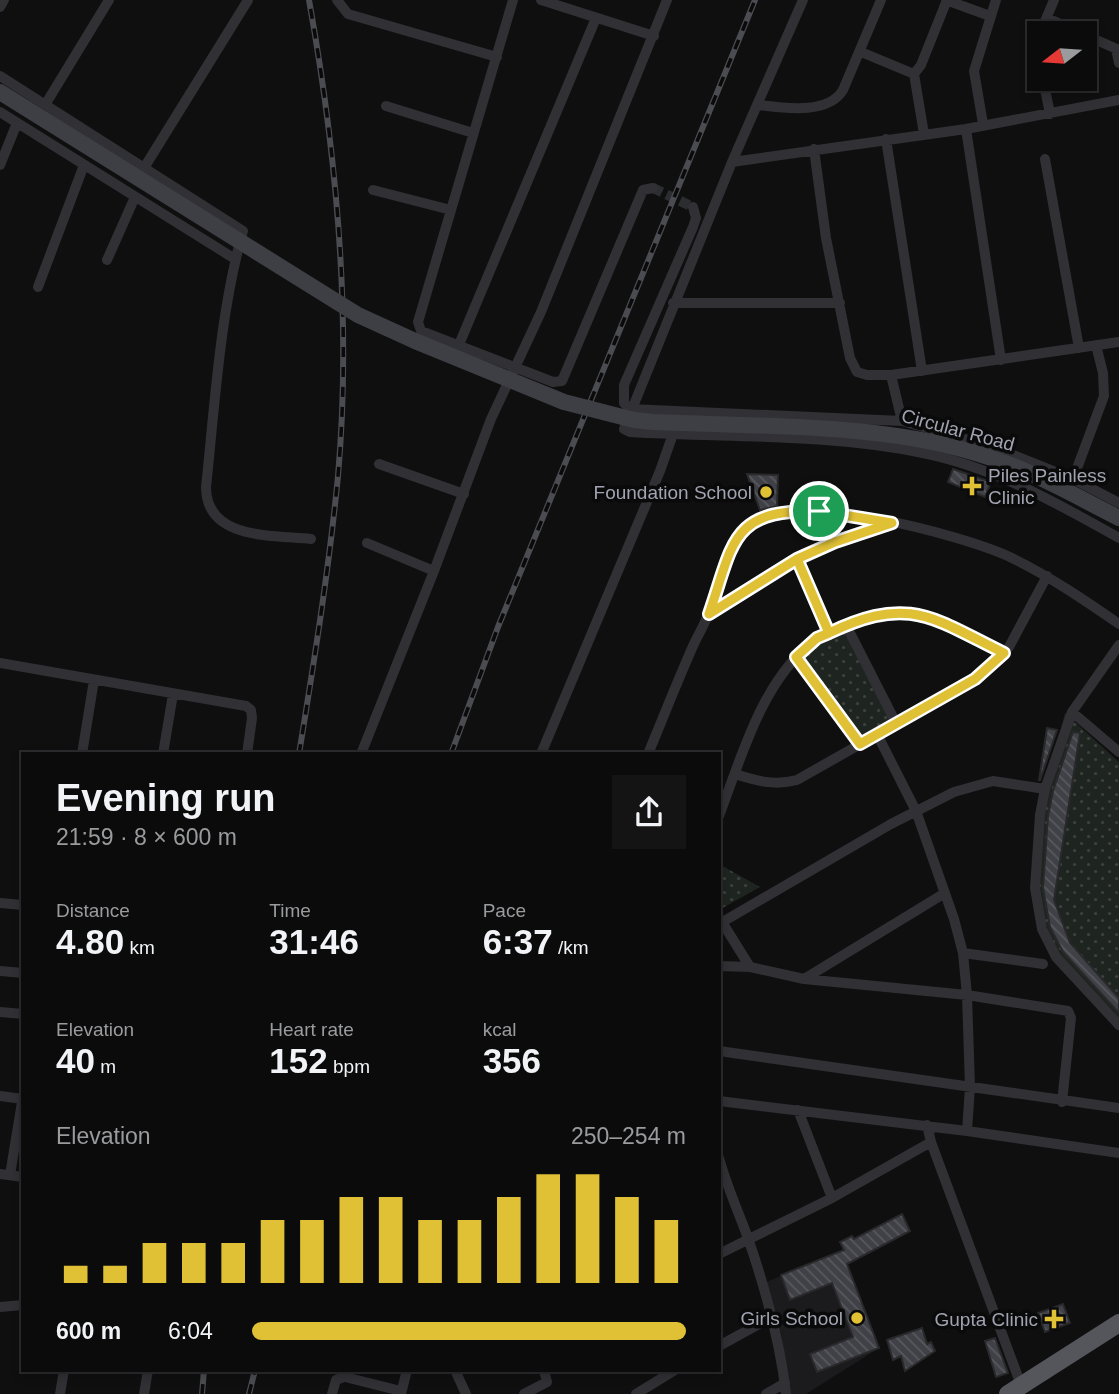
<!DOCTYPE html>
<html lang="en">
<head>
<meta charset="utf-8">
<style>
	:root { --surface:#0b0b0c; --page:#141415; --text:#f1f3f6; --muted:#9a9b9d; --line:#2b2b2d; --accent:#e0c136 }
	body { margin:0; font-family:Helvetica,sans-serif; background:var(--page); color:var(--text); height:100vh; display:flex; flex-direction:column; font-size:26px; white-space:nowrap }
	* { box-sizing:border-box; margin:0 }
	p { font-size:23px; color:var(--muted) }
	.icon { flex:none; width:38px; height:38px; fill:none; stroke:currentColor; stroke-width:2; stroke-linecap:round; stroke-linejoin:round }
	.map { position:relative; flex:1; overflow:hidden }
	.panel { position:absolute; left:21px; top:752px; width:700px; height:620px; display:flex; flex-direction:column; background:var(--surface); border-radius:0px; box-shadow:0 4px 10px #0003,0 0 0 2px var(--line) }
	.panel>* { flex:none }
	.needle { width:46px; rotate:253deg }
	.tools { position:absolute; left:1027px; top:21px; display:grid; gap:14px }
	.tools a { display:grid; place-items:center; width:70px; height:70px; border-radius:0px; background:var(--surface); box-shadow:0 4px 10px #0003,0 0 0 2px var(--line); font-size:35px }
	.pin { position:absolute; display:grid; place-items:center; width:60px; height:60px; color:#fff; margin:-30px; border:4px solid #fff; border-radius:50%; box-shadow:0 2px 7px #0007 }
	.round { display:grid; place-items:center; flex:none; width:74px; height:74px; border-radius:0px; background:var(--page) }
	.headline { display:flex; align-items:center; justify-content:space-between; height:119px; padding:0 35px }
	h1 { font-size:38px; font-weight:800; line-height:52px }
	.figures { display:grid; grid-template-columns:repeat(3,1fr); gap:10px; height:119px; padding:7px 35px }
	.figures div { display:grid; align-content:center }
	.figures b { font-size:35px; font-weight:800 }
	.figures small { font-size:19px; font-weight:400 }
	.figures p { font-size:19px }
	.chart { height:196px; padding:14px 35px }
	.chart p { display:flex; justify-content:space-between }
	.chart svg { width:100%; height:126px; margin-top:7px; stroke:var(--accent); stroke-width:6 }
	ul { padding:0 35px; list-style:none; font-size:23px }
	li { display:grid; grid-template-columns:112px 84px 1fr; align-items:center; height:52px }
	li i { height:18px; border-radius:9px; background:var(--accent) }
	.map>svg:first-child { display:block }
</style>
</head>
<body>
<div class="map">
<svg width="1119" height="1394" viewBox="0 0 1119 1394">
	<defs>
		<pattern id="green-dots" width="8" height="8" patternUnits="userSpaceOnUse" patternTransform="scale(1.75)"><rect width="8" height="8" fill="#1e241f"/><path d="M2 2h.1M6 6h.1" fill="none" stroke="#3c413d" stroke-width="1.8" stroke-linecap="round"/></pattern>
		<pattern id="building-back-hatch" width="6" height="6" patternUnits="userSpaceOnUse" patternTransform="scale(1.75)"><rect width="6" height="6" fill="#404146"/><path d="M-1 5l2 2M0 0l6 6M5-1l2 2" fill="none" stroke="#58595e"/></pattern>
	</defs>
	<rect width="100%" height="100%" fill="#0f0f10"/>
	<path fill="#1b1b1d" d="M832,1255L848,1268L879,1348L806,1394H789L781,1333L764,1283Z"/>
	<path fill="url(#green-dots)" d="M844,629L893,722L860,740L799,657L819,640Z
		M1065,713L1119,762V1023L1056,957L1035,888L1045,795Z
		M719,864L760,887L719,910Z"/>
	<path fill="url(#building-back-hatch)" stroke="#29292c" stroke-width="2" d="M953,469L991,482L985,497L948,482Z
		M747,474L778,475L777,506L760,510Z
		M1047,728L1057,730L1040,780H1039Z
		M1073,732L1080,733L1054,900L1070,943L1119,998V1013L1063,952L1050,927L1043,888L1048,816L1053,791Z
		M902,1214L910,1231L847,1264L879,1348L817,1372L810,1354L853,1337L832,1283L790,1300L781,1275L844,1250L840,1242L852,1236L854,1239Z
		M1063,1304L1070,1323L1045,1332L1038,1313Z
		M922,1328L927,1344L931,1342L935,1351L905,1371L901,1356L893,1360L887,1340Z
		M995,1338L1008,1373L996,1377L985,1341Z"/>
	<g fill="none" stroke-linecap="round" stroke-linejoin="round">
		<path stroke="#2c2d30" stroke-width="10" stroke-dasharray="10 5" stroke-linecap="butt" d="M653,188L693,207"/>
		<path stroke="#303035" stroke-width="10" d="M337,0L348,14L497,57
			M513,0L418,322L421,331L553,382L562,381L643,190L653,188
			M541,0L654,36
			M803,0L732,162L624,429L630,432C728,438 827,433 923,453C993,467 1057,503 1119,538
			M946,0L990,16
			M0,7L4,0
			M1047,18L1081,33
			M1040,33L1054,0
			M1040,35L1036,47L1040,64
			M1085,35L1119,50
			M1116,49L1119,63
			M861,52L914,74L924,134
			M914,74L921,65L947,0
			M0,76L243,231C220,312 215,403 206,487C206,540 273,535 311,539
			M1043,79L1050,114
			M45,105L109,0
			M758,105C784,108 828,115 843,90L881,0
			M386,106L473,133
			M0,112L235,259
			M983,124L974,71L996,0
			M966,129L1001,360
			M886,139L922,371
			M814,149L826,238L850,358L857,372L867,375H891L1119,342
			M1045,159L1079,348
			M732,162L966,129L1119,100
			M0,165L17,123
			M144,168L248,0
			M373,190L451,210
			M693,207L696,218L693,227L624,385V403L630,409L902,421L993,447L1073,479L1119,503
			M107,260L135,197
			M38,287L84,165
			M673,303H840
			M458,347L596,18
			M891,375L902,421
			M379,464L464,494
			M1073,479L1104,396L1103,373L1096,345
			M367,543L434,571
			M797,559L829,633
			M709,614L797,559L835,542L889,524
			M846,625L896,723
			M1119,645L1072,712L1045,789L1040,815L1035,888L1042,929L1056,957L1119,1025
			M796,657L860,744
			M0,663L246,706L251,710L252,718L247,754
			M1072,712L1119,752
			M82,754L94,680
			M163,754L173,694
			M361,754L434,571L491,419L541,312L667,0
			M541,754L660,471L673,434
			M648,754C663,718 677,682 693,646C698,635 705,624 709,612C719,588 727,542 747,525C791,488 962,535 1010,557C1049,576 1083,599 1119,624
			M735,774C757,781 774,786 797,780L975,679L986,670L1009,647L1047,576
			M719,816C742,756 762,680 815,640C824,634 835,630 844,626C865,616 889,609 911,613C944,617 976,639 1004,653
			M0,903L23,905
			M722,922L750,967
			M719,924L891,824L954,792L993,781L1045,789
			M963,953L1043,964
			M719,966L750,967L804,979L967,995L1068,1011L1071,1018L1062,1102
			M0,971L23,973
			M804,979L945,893
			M0,1012L23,1014
			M719,1051L1119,1108
			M0,1096L23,1099
			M719,1101L967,1131L970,1087L967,995L963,953L954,919L916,811L877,734
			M798,1110L832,1198
			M927,1125L931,1142L1021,1385
			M967,1131L1119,1153
			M719,1158C727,1187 739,1213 749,1241C766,1291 780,1341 786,1394
			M0,1174L23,1177
			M10,1175L23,1096
			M719,1254L832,1198L931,1142
			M0,1307L23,1305
			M719,1346L772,1317
			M345,1370L349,1378L401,1391
			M455,1370L466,1394
			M60,1394L64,1370
			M144,1394L148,1370
			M332,1394L336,1380L346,1376
			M401,1394L407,1370
			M524,1394L547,1382L544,1370
			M636,1394L675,1370
			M766,1394L785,1383"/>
		<path stroke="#3e3f44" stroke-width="16" d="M775,426C859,429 940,436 1018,468C1052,482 1085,501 1119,518"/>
		<path stroke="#55565c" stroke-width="18" d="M1008,1394L1119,1323"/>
		<defs>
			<path id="rail" d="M299,754C314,662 329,569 338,476C352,317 337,156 309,0
				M451,754L498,627L755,0
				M202,1394L204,1370
				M249,1394L255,1370"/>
		</defs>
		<use href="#rail" stroke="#4b4c51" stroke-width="6"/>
		<use href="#rail" stroke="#0a0a0b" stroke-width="3.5" stroke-dasharray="10" stroke-linecap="butt"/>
		<path stroke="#3e3f44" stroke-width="16" d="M0,92L358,315L415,341L564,402L634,420L653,422L775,426"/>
	</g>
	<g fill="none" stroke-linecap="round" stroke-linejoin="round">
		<defs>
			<path id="route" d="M819,511L892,523L835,542L797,559L829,633L817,638L796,657L860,744L975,679L1004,653C931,617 909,595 829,633L797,559L709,614C734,542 730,509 819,511"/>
		</defs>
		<use href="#route" stroke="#fff" stroke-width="14"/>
		<use href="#route" stroke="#e0c136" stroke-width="9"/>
	</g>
	<g fill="#e0c136" stroke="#0a0a0b" stroke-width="2.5">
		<path d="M968.5 475.5h7v7h7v7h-7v7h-7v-7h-7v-7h7z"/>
		<circle cx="766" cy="492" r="7"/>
		<circle cx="857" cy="1318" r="7"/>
		<path d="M1050.5 1308.5h7v7h7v7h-7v7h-7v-7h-7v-7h7z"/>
	</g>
	<g text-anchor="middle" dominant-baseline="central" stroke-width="7" stroke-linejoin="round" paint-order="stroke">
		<g font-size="19" fill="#a1a3b0" stroke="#0a0a0b">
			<text transform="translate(958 430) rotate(15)">Circular Road</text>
		</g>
		<g font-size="19" fill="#a1a3b0" stroke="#0a0a0b" text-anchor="end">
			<text x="988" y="475" text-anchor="start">Piles Painless<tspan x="988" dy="22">Clinic</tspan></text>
			<text x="752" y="492">Foundation School</text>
			<text x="843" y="1318">Girls School</text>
			<text x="1038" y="1319">Gupta Clinic</text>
		</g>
	</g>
</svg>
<div class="tools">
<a><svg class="needle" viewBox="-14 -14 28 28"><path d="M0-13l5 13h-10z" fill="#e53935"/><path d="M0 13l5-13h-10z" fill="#9a9b9d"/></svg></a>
</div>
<div class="pin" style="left:819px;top:511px;background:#1e9e55"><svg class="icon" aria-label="arrive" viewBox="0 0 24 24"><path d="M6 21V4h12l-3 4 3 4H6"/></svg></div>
<section class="panel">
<div class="headline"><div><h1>Evening run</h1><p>21:59 · 8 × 600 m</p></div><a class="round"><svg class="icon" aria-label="share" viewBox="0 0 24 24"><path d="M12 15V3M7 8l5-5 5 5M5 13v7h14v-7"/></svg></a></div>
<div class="figures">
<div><p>Distance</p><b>4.80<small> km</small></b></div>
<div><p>Time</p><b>31:46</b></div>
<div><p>Pace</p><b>6:37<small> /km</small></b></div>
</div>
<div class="figures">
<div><p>Elevation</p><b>40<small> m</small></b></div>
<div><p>Heart rate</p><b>152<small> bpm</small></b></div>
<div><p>kcal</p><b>356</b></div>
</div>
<div class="chart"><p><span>Elevation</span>250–254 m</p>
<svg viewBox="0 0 160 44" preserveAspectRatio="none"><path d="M5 44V38M15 44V38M25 44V30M35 44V30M45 44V30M55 44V22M65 44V22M75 44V14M85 44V14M95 44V22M105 44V22M115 44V14M125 44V6M135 44V6M145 44V14M155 44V22"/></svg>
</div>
<ul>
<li><b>600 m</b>6:04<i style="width:100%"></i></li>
</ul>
</section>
</div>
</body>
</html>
